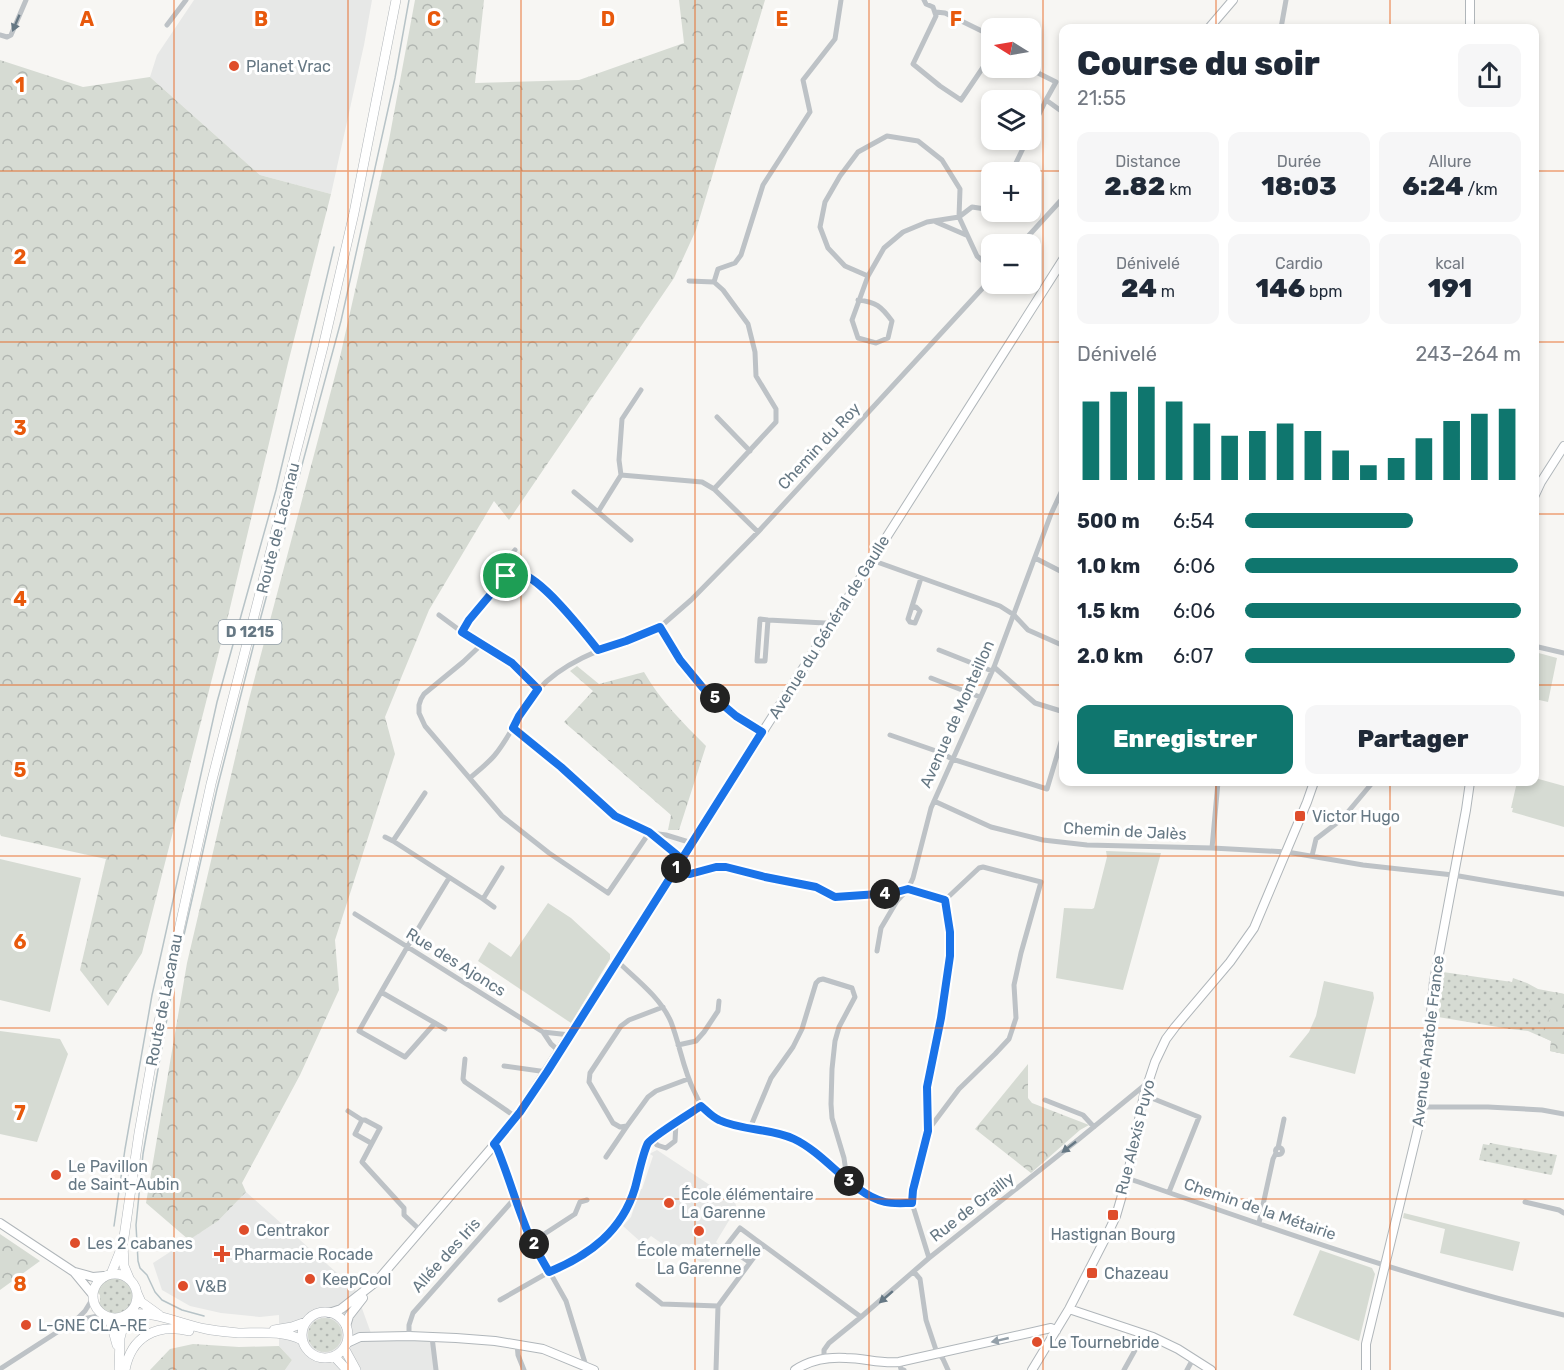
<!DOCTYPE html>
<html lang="fr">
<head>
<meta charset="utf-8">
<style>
	:root { --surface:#fff; --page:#f6f6f7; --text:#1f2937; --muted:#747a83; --accent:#0f766e }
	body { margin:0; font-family:Rubik,sans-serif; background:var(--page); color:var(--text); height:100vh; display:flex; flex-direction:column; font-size:22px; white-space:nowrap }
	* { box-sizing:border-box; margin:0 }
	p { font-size:20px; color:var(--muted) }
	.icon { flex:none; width:33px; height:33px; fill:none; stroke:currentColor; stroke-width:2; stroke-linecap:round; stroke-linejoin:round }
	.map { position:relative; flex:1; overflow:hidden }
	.sheet { position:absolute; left:1059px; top:24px; width:480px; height:762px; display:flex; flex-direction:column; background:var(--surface); border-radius:12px; box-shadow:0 3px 9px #0003 }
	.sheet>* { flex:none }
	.needle { width:39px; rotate:281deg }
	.tools { position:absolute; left:981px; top:18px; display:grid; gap:12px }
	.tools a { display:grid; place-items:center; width:60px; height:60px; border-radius:12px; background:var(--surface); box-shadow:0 3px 9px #0003; font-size:30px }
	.pin { position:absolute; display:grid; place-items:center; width:51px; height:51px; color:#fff; margin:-26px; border:3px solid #fff; border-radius:50%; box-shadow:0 2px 6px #0007 }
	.km { position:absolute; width:30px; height:30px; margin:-15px; border-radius:50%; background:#222; color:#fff; font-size:16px; line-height:30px; text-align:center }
	.round { display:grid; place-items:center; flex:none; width:63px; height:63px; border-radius:12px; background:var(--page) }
	.summary { display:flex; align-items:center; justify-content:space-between; height:102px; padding:0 18px }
	h1 { font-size:33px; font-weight:800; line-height:45px }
	.metrics { display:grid; grid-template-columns:repeat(3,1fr); gap:9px; height:102px; padding:6px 18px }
	.metrics div { display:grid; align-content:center; border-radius:12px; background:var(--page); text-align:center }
	.metrics b { font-size:26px; font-weight:800 }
	.metrics small { font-size:16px; font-weight:400 }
	.metrics p { font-size:16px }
	.chart { height:168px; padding:12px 18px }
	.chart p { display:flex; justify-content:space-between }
	.chart svg { width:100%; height:108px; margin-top:6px; stroke:var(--accent); stroke-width:6 }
	.action { display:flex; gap:12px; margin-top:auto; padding:12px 18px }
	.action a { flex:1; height:69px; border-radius:12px; background:var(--accent); color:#fff; font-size:24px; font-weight:800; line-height:69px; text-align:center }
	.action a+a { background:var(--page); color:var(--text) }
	ul { padding:0 18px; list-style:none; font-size:20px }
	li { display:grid; grid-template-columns:96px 72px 1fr; align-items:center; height:45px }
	li i { height:15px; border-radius:8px; background:var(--accent) }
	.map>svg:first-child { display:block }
</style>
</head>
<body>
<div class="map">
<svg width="1564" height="1370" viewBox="0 0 1564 1370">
	<defs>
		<pattern id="grass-dots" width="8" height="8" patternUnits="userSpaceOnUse" patternTransform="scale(1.5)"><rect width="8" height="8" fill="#d6dbd3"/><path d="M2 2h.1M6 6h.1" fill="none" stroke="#b1b6b1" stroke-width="1.8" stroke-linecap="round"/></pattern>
		<pattern id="forest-crowns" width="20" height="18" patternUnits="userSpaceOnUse" patternTransform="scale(1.5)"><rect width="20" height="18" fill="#d6dbd3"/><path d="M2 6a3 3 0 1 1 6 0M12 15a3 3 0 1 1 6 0" fill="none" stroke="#b1b6b1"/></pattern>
	</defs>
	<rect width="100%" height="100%" fill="#f7f6f3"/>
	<path fill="#e7e8e7" d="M194,0H372L364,45L331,194L260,175L150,77L157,55Z
		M657,1150L734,1201L736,1205V1209L716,1242L719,1245L706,1266L678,1246L674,1252L651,1236L643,1244L623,1226L631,1217L640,1189H642L653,1156L650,1154L651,1153Z
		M246,1192L355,1289L372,1336L432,1337L435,1370H285L292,1360L279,1346V1315L260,1317L221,1313L190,1306L162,1290L153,1263L218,1221Z"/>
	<path fill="url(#grass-dots)" d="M1443,972L1512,982L1513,978L1527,983L1538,989L1564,994V1054L1550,1051L1551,1041L1528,1031L1510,1029L1438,1017Z
		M1490,1143L1557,1155L1552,1174L1551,1175L1479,1160L1483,1144L1489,1145Z
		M117,1277C153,1287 121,1335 98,1304L100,1301V1295L97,1292C101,1282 106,1278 117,1277Z
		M308 1335a17 17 0 1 1 34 0a17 17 0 1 1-34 0Z"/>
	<path fill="url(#forest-crowns)" d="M415,0H484L475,83L579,80L684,43L679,0H765L696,230L674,278L509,520L494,501L429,610L385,717L395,754L335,940L339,990L300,1075L242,1183L246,1192L218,1221L189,1240L146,1203L187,963L248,703L340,357L389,140Z
		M0,60L83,87L150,77L260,175L331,194L288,363L229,612L142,953L108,1006L80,970L106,859L1,836L0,834Z
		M577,666L599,684L644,672C660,700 683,723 706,746L679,830H668L671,815L564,722L593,691L570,671Z
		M1555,992L1564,994V1054L1550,1051L1551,1041L1543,1037Z
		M1028,1064V1098L1032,1103L1089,1125L1080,1130L1031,1173L975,1129Z
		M0,1234L40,1261L0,1290Z
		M193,1344L239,1347L279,1346L292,1360L285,1370H150L170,1349Z"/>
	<path fill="#d6dbd3" d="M1535,652L1557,658L1548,702L1535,699Z
		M1535,778L1564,786V827L1512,812L1513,808H1511L1517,782H1534Z
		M1106,851L1161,853L1123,990L1056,978L1064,908L1092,909L1094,908L1107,857Z
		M0,859L81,878L50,1012L0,1000Z
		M548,903L571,918L610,954V959L571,1023L478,961L489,942L511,957Z
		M1324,981L1373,992L1374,998L1355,1074L1289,1057L1309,1032L1316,1016Z
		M0,1031L60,1039L68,1054L37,1142L0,1134Z
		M1404,1213L1520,1242L1513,1271L1440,1253L1445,1229L1403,1218Z
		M1320,1250L1372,1268L1375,1274L1359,1341L1293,1315Z"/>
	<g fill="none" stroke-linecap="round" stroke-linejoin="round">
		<path stroke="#b7c3c7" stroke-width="1.5" d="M114,1226L125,1149L152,995L217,702L276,490L334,247
			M204,1316L182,1310L162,1300L155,1292L147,1275L140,1268L138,1261L136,1225L143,1154L174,979L217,789L259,624L341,321L395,78L409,0"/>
		<defs>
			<path id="secondary" d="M1209,28L1233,0
				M1470,28V0
				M1534,497L1541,482L1564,446
				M0,1223L74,1272L93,1295
				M75,1272L93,1277L104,1276
				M1069,1309L1153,1337L1178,1349L1211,1370
				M329,1313L341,1309L377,1281L494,1145L520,1112L617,961L1064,258
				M346,1326L349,1316L363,1298
				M347,1343L360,1337L409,1336L456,1338L495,1341L543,1349L594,1370
				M795,1370C810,1360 829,1357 846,1358C864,1358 881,1364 899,1362L1051,1328L1056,1331
				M1032,1370L1069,1309L1107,1235L1116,1216L1127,1178L1144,1095L1155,1062L1166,1039L1175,1027L1230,962L1254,928L1307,802L1314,782
				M1366,1370V1344L1421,1116L1434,981L1466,810L1470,782"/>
			<path id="primary" d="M93 1296a22 22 0 1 1 44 0a22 22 0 1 1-44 0Z
				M111,1274L121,1249
				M129,1278L124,1266L123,1244L139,1133L158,1026L211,784L323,347L354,213L396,0
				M137,1293L141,1302L159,1315
				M302 1335a23 23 0 1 1 46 0a23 23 0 1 1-46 0Z
				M128,1314C155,1311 180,1324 206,1329C216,1331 228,1332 238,1333C259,1333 284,1330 302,1340
				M108,1317L112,1327L117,1345
				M274,1330L292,1327L306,1322
				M344,1348L356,1370
				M334,1356L347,1370
				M119,1370L120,1338L126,1315
				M125,1370C131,1337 156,1323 189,1331"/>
		</defs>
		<use href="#secondary" stroke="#b0b6ba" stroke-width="10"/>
		<use href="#primary" stroke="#b1b6ba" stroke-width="10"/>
		<path stroke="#bdc2c6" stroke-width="5" d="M924,0L926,4L933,7L936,16L913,64L940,86L961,100L992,54
			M936,12L945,13L992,36
			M167,25L186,0
			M1281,28L1286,0
			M0,35L7,37L11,35L26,0
			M1034,71L1056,82L1046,100
			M1030,133L1046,100L1064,113
			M1015,165L1027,140
			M1000,212H1001
			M936,222L966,235
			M1021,244L1064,197
			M868,276L845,266L828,248L820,227L825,202L840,176L858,152L887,136L918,141L942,160L960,189L959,217L972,207L992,210
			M689,281L714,282L718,269L735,263L741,255L763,185L810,112L803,80L835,39L841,0
			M714,282L723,290L748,324L755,352L756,376L776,409V422L714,489
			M858,300C876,302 881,306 892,321L888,338L876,343L858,338L852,320L868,276L884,248L903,232L927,222L959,217L977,256L992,269
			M717,417L750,451
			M621,475L619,460L622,419L641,390
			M574,492L598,512
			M631,540L598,512L621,475L702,482L714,489L758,532
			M1035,558L1064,573
			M872,559L877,562L1000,606L1014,615L1028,630L1064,646
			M505,576L499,569L515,550
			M912,608L916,607L920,611L915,623L910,622L908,619L921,578
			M439,615L462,632L512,662L538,689
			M768,620L765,661H757L760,619L768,620L825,623H832
			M660,627L691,600L758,532L992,278
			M462,632L469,620L505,576C510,574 514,572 519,573C542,578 583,631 598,650
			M482,644L463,662L424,694L421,699L419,705V713L425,726L502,816L549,853L608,893L649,833
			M1534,646L1564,653
			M939,650L992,671
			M994,667L1035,703L1064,712
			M931,678L980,697
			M513,728L561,767L615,816L649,833L682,859
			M890,735L942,753L952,759L1047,789L1064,732
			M470,778C478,771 487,764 494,756C511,736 520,710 538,690C567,657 620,643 660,627C666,637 672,649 679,659C700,690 730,713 762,732
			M425,793L393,841L483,899L502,868
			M934,801L991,827L1043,840L1087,845L1212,848L1287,852L1363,865L1453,875L1564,894
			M651,833L666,835L692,843
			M385,837L393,841
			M1212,848L1218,782
			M1312,856L1316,839L1342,819L1373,782
			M675,870L682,873L690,874L716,867H726L765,877L816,887L835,897L893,893L906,889
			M908,889L945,900L950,932V956L941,1018L927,1087L928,1131L913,1189L912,1203L929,1258
			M483,899L494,907
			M355,914L543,1032L551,1044L559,1051
			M877,951L881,928L897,901L908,889L913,878L931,808L994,667L1051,514L1064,486
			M617,961C636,979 661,998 671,1022C680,1045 683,1069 694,1091C697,1097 699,1103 703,1107C729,1134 766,1124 796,1140C826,1156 852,1194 885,1202C893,1204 904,1203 912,1203
			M381,992L435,1023L405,1057L359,1031C388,979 418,928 449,878
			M663,1007L629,1020L621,1026L590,1073L589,1082L613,1123L620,1127L627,1126L648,1097L656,1091L688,1079
			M435,1023L445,1029
			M543,1032L570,1035
			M678,1045L696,1041L704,1032L718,1011L719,1001
			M465,1059L463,1079L465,1082L516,1117
			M504,1066L547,1072
			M1144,1095L1199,1117L1169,1192
			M1045,1100L1083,1115L1094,1127
			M1422,1107H1488L1542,1110L1564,1114
			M348,1111L362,1120
			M750,1128L771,1078L793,1047L802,1029L816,983L819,980L823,979L852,988L855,997L839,1027L835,1041L832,1069L831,1104L832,1118L844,1158L847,1179
			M929,1129L959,1089L995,1054L1009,1039L1016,1018L1014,985L1021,953L1041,882L983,867L979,868L945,900
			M653,1139L657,1145L666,1148L675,1141L676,1123
			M371,1143L355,1134L362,1120H365L380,1128L362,1162L404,1208V1215L421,1231
			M494,1145L497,1148L512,1186L515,1198L530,1237L566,1301L586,1366
			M1275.5 1151a3.5 3.5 0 1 1 7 0a3.5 3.5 0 1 1-7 0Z
			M1278,1148L1284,1119
			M606,1157L627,1126
			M1127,1178C1271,1228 1415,1280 1564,1315
			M1525,1202L1559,1210L1564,1213
			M1259,1223L1273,1159L1276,1153
			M532,1242L575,1214L580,1202L587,1200
			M749,1262L726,1246L740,1228L763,1245
			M914,1272L920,1279L926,1320L936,1350L943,1359L948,1370
			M638,1285L662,1304L718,1306L763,1245L861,1317
			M500,1300L549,1272L585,1254L604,1239L619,1222L628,1207L649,1143L701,1105
			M78,1320L103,1315
			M409,1336V1325L413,1313L515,1198
			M432,1337L436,1370
			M517,1344L518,1355L524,1370
			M824,1359V1350L829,1343L861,1317L929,1258L1079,1139L1146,1084
			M899,1362L901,1369L904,1370
			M0,1369L76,1320L85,1311L93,1298
			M716,1370L718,1306
			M1124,1370L1144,1334
			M1187,1370L1193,1359"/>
		<use href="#secondary" stroke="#fff" stroke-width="8"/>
		<use href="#primary" stroke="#fff" stroke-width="9"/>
	</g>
	<defs><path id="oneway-solid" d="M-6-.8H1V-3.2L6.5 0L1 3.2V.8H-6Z" transform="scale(1.5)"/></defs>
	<g fill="#667884">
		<use href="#oneway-solid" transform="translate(16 23) rotate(113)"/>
		<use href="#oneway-solid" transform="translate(1069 1147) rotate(142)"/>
		<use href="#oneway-solid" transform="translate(886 1297) rotate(139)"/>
	</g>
	<use fill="#94a0a9" href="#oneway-solid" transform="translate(1000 1340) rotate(167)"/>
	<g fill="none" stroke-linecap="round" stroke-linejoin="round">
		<defs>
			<path id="route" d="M506,576L469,620L462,632L512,663L538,689L519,716L513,728L561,767L615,816L649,832L682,859L547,1072L520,1112L494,1144L497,1148C509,1177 517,1207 529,1235C535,1248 542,1260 549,1272C590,1255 622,1231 635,1188C638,1177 643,1152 648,1143C653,1136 692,1112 701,1106C706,1110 712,1117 719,1120C742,1131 771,1128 794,1139C826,1154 851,1193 885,1202C893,1204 904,1203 912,1203L913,1190L928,1131L927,1087L941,1018L950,956V932L945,900L908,889L893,893L835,897L816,887L765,877L726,867H716L690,874L682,873L675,870L762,732L736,716L703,688L680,660L660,627L626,641L598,650C583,631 542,578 519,573C514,572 510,574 506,576"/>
		</defs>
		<use href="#route" stroke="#fff" stroke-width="12"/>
		<use href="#route" stroke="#1a73e8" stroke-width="8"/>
	</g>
	<path fill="none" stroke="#e8590c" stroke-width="1.5" stroke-opacity="0.55" d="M174,0V1370M348,0V1370M521,0V1370M695,0V1370M869,0V1370M1043,0V1370M1216,0V28M1390,0V28M0,171H1064M1534,171H1564M0,342H1064M1534,342H1564M0,514H1064M1534,514H1564M0,685H1064M1534,685H1564M1216,782V1370M1390,782V1370M0,856H1564M0,1028H1564M0,1199H1564"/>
	<g fill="#df4d2b" stroke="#fff" stroke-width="2">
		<circle cx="234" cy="66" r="6"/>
		<rect x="1294" y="810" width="12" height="12" rx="3"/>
		<circle cx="56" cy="1175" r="6"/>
		<circle cx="669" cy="1203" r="6"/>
		<rect x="1107" y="1209" width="12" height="12" rx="3"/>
		<circle cx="244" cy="1230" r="6"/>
		<circle cx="699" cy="1231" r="6"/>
		<circle cx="75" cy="1243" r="6"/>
		<path d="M219 1245h6v6h6v6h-6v6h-6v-6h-6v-6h6z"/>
		<rect x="1086" y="1267" width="12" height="12" rx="3"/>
		<circle cx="310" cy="1279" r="6"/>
		<circle cx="183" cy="1286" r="6"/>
		<circle cx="26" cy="1325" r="6"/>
		<circle cx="1037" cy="1342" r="6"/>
	</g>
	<g text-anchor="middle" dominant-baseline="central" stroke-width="6" stroke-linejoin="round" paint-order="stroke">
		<rect fill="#fff" stroke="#94a0a9" stroke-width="1.5" x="218.5" y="620" width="63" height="24" rx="4.5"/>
		<g font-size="15" font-weight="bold" fill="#667884">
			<text x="250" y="632">D 1215</text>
		</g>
		<g font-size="16" fill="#667884" stroke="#fff" text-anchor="start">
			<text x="246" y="66">Planet Vrac</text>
			<text x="1312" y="816">Victor Hugo</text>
			<text x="68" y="1166">Le Pavillon<tspan x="68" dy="18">de Saint-Aubin</tspan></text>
			<text x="681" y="1194">École élémentaire<tspan x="681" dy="18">La Garenne</tspan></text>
			<text x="256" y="1230">Centrakor</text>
			<text x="1113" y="1234" text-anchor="middle">Hastignan Bourg</text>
			<text x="87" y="1243">Les 2 cabanes</text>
			<text x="699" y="1250" text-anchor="middle">École maternelle<tspan x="699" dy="18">La Garenne</tspan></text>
			<text x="234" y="1254">Pharmacie Rocade</text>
			<text x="1104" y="1273">Chazeau</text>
			<text x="322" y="1279">KeepCool</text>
			<text x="195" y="1286">V&amp;B</text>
			<text x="38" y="1325">L-GNE CLA-RE</text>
			<text x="1049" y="1342">Le Tournebride</text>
		</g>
		<g font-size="16" fill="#667884" stroke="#fff">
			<text transform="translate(819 446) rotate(-47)">Chemin du Roy</text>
			<text transform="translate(278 528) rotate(-76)">Route de Lacanau</text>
			<text transform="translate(829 627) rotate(-58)">Avenue du Général de Gaulle</text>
			<text transform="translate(957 714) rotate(-66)">Avenue de Monteillon</text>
			<text transform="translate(1125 831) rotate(3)">Chemin de Jalès</text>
			<text transform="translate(456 962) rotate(32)">Rue des Ajoncs</text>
			<text transform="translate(164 1000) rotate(-79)">Route de Lacanau</text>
			<text transform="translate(1428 1041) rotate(-83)">Avenue Anatole France</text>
			<text transform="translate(1135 1137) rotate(-76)">Rue Alexis Puyo</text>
			<text transform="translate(972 1207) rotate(-38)">Rue de Grailly</text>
			<text transform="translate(1260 1209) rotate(19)">Chemin de la Métairie</text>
			<text transform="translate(446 1255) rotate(-48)">Allée des Iris</text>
		</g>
	</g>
	<g font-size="20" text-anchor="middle" font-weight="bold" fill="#e8590c" stroke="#fff" stroke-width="6" stroke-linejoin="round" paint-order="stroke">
		<text x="87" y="26">A</text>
		<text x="261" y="26">B</text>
		<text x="434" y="26">C</text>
		<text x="608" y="26">D</text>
		<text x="782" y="26">E</text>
		<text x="956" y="26">F</text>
		<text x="20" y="92">1</text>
		<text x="20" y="264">2</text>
		<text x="20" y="435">3</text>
		<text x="20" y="606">4</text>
		<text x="20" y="777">5</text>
		<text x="20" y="949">6</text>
		<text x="20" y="1120">7</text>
		<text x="20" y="1291">8</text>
	</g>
</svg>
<div class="tools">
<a><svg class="needle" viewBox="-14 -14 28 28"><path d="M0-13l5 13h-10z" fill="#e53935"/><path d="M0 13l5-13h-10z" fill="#747a83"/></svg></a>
<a><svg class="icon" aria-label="layers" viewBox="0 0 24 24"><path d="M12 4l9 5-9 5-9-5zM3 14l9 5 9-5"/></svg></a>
<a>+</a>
<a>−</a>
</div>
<div class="pin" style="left:506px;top:576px;background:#1e9e55"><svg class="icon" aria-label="arrive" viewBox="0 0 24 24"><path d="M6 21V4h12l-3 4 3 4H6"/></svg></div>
<b class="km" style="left:676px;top:868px">1</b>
<b class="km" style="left:534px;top:1244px">2</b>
<b class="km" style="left:849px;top:1181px">3</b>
<b class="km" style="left:885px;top:894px">4</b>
<b class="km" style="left:715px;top:698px">5</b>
<section class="sheet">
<div class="summary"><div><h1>Course du soir</h1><p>21:55</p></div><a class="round"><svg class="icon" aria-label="share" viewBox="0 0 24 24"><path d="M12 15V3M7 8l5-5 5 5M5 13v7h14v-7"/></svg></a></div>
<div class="metrics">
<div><p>Distance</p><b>2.82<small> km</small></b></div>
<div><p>Durée</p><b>18:03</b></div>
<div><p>Allure</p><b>6:24<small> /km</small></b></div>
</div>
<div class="metrics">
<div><p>Dénivelé</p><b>24<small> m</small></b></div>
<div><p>Cardio</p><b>146<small> bpm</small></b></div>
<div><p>kcal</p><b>191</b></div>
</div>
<div class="chart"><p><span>Dénivelé</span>243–264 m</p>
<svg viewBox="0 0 160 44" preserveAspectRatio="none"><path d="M5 44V12M15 44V8M25 44V6M35 44V12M45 44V21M55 44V26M65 44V24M75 44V21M85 44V24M95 44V32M105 44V38M115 44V35M125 44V27M135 44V20M145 44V17M155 44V15"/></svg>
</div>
<ul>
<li><b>500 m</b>6:54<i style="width:61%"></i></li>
<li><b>1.0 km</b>6:06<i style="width:99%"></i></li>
<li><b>1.5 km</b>6:06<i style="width:100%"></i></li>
<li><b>2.0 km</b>6:07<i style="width:98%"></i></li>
</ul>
<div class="action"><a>Enregistrer</a><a>Partager</a></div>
</section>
</div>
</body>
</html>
